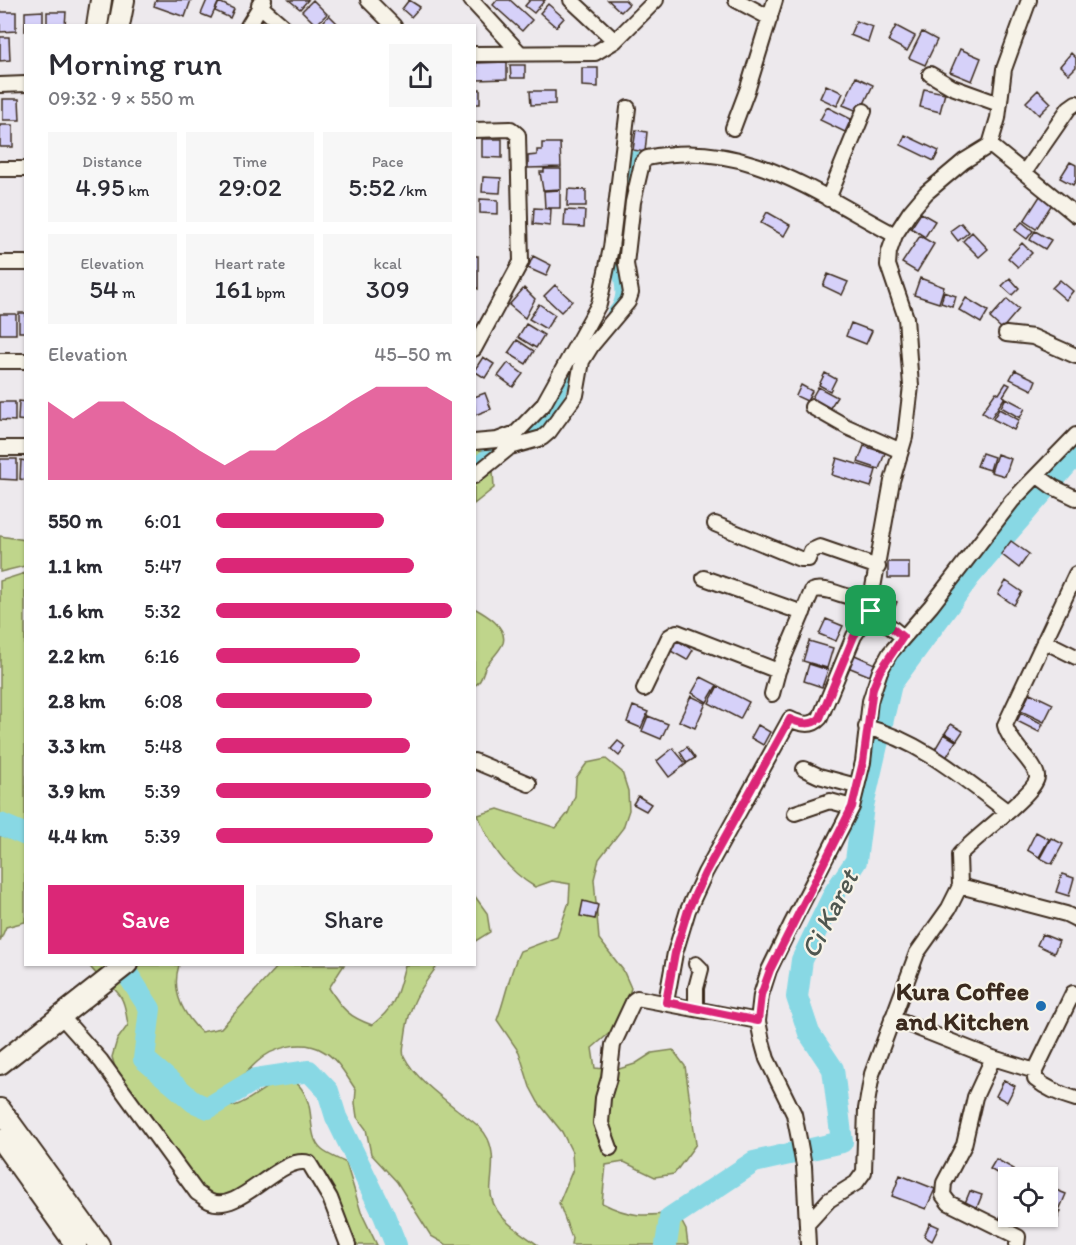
<!DOCTYPE html>
<html lang="en">
<head>
<meta charset="utf-8">
<style>
	:root { --surface:#fff; --page:#f7f7f7; --text:#2b2b33; --muted:#7c7c81; --accent:#db2777 }
	body { margin:0; font-family:Itim,sans-serif; background:var(--page); color:var(--text); height:100vh; display:flex; flex-direction:column; font-size:22px; white-space:nowrap }
	* { box-sizing:border-box; margin:0 }
	p { font-size:20px; color:var(--muted) }
	.icon { flex:none; width:33px; height:33px; fill:none; stroke:currentColor; stroke-width:2; stroke-linecap:round; stroke-linejoin:round }
	.map { position:relative; flex:1; overflow:hidden }
	.drawer { position:absolute; left:24px; top:24px; width:452px; height:942px; display:flex; flex-direction:column; background:var(--surface); border-radius:0px; box-shadow:0 2px 4px #0004 }
	.drawer>* { flex:none }
	.tools { position:absolute; left:998px; top:1167px; display:grid; gap:12px }
	.tools a { display:grid; place-items:center; width:60px; height:60px; border-radius:0px; background:var(--surface); box-shadow:0 2px 4px #0004; font-size:30px }
	.pin { position:absolute; display:grid; place-items:center; width:51px; height:51px; color:#fff; margin:-26px; border-radius:12px; box-shadow:0 3px 9px #0006 }
	.round { display:grid; place-items:center; flex:none; width:63px; height:63px; border-radius:0px; background:var(--page) }
	.head { display:flex; align-items:center; justify-content:space-between; height:102px; padding:0 24px }
	h1 { font-size:33px; font-weight:600; line-height:45px }
	.figures { display:grid; grid-template-columns:repeat(3,1fr); gap:9px; height:102px; padding:6px 24px }
	.figures div { display:grid; align-content:center; border-radius:0px; background:var(--page); text-align:center }
	.figures b { font-size:26px; font-weight:600 }
	.figures small { font-size:16px; font-weight:400 }
	.figures p { font-size:16px }
	.chart { height:168px; padding:12px 24px }
	.chart p { display:flex; justify-content:space-between }
	.chart svg { width:100%; height:108px; margin-top:6px; fill:var(--accent); opacity:.7 }
	.button { display:flex; gap:12px; margin-top:auto; padding:12px 24px }
	.button a { flex:1; height:69px; border-radius:0px; background:var(--accent); color:#fff; font-size:24px; font-weight:600; line-height:69px; text-align:center }
	.button a+a { background:var(--page); color:var(--text) }
	ul { padding:0 24px; list-style:none; font-size:20px }
	li { display:grid; grid-template-columns:96px 72px 1fr; align-items:center; height:45px }
	li i { height:15px; border-radius:8px; background:var(--accent) }
	.map>svg:first-child { display:block }
</style>
</head>
<body>
<div class="map">
<svg width="1076" height="1245" viewBox="0 0 1076 1245">
	<rect width="100%" height="100%" fill="#ede9ed"/>
	<filter id="ink" filterUnits="userSpaceOnUse"><feTurbulence type="fractalNoise" baseFrequency=".0167" numOctaves="2"/><feDisplacementMap in="SourceGraphic" scale="12" xChannelSelector="R" yChannelSelector="G"/><feConvolveMatrix kernelMatrix="1 2 1 2 8 2 1 2 1" color-interpolation-filters="sRGB"/></filter>
	<g filter="url(#ink)">
		<path fill="#bfd58b" stroke="#7d8054" stroke-width="1.5" d="M482,446L492,453L494,488L474,504V447Z
			M0,536L25,540V566L0,572Z
			M25,573V922L6,927L0,941V835L23,844L0,826V581Z
			M474,608C485,614 508,627 503,643C500,651 491,659 486,666C482,674 482,682 474,686Z
			M606,759L622,772L628,791L629,810L623,828L599,859L594,879L599,939L623,970L631,988L620,1024L592,1048L595,1068L616,1070L635,1064L652,1053L673,1050L685,1066L696,1144L674,1174L655,1177L624,1162L606,1165L602,1203C631,1218 646,1216 677,1213L686,1230L688,1245H571L572,1238L559,1203L573,1169L572,1152L562,1132L538,1102L530,1087L519,1052L497,1020C506,997 509,973 520,951L557,937L569,902L570,884L552,881L535,887C508,871 489,844 478,815L498,809L556,828L568,813L575,796L576,778L587,763Z
			M474,895L487,913L490,932L474,942Z
			M89,965H179C171,991 182,1013 201,1032L221,1028L279,965H344L329,988C342,1009 349,1017 372,1025C397,1006 397,993 405,965H438C418,992 409,1004 405,1038C404,1044 402,1051 404,1056C414,1077 441,1097 459,1111C470,1120 482,1126 488,1139C495,1154 492,1169 491,1184C487,1214 517,1230 538,1245H447L431,1236L397,1182L371,1154L366,1129L357,1117L355,1103L356,1090C347,1077 337,1058 323,1051C303,1039 273,1047 257,1062C244,1074 234,1087 216,1092L219,1105C223,1105 229,1107 233,1106C255,1104 291,1051 308,1102C313,1117 309,1139 322,1150C328,1155 339,1159 346,1163L361,1212L377,1245H350L306,1159L230,1197H213L200,1187L149,1113L118,1078L112,1057L117,1040L128,1025C126,1014 125,1000 117,992C108,981 97,978 89,965Z"/>
		<g fill="none" stroke-linecap="round" stroke-linejoin="round">
			<path stroke="#88d8e4" stroke-width="14" d="M632,182L635,158
				M614,313C630,296 618,277 619,257C620,247 623,237 624,228
				M474,466L499,446L529,431L546,415L581,350"/>
			<path stroke="#88d8e4" stroke-width="22" d="M0,824L26,835
				M121,964L150,1009L144,1059L194,1102L208,1108L256,1079L309,1071L328,1091L336,1117L384,1215L396,1245
				M666,1245L670,1218L754,1162L842,1142L833,1069L809,1033L797,997L802,960L835,892L856,861L863,806L891,684L970,576L1076,454"/>
		</g>
		<path fill="#d6d1f9" stroke="#3b2a1e" stroke-width="1.5" d="M156,0H191L185,17L154,6Z
			M207,0L219,1L211,18L201,14Z
			M289,0H308L300,9Z
			M313,0L327,14L316,25L302,11Z
			M409,0L420,7L411,17L402,9Z
			M497,0H510L532,20L522,31L493,5Z
			M530,0H545L534,13L525,6Z
			M608,0H625L629,4L621,12Z
			M219,2L234,9L230,18L215,11Z
			M548,4L564,18L556,27L540,13Z
			M43,11V26H26L25,32V12Z
			M0,12H16V31L0,32Z
			M47,12H66L65,26H47Z
			M329,15L340,26H320Z
			M856,21L873,27L868,42L850,35Z
			M896,26L915,36L907,51L888,41Z
			M922,32L937,40L925,65L909,58Z
			M0,37H9L10,60L0,61Z
			M960,49L981,58L972,81L950,72Z
			M1071,53L1076,58V67L1069,74L1060,66Z
			M507,62V79L477,80L476,63Z
			M510,65H525V78H511Z
			M582,68H598V87L582,86Z
			M856,77L873,85L860,112L843,105Z
			M826,85L843,93L837,106L820,98Z
			M474,89H480V104H474Z
			M924,89L945,93L940,112L920,107Z
			M1038,90L1051,103L1039,115L1026,102Z
			M530,91H555V104L531,105Z
			M3,99H19L20,120H3Z
			M827,107L851,119L845,132L820,120Z
			M0,125H13V147H0Z
			M636,130L647,132L645,152L633,150Z
			M905,135L939,151L934,161L901,145Z
			M482,139H502V158L482,157Z
			M542,143H560L561,167L528,168V156L537,155V150H542Z
			M1070,162L1076,165V180L1073,185L1060,178Z
			M544,169H561V189L543,190L540,172H544Z
			M483,177L501,178L500,193L482,192Z
			M568,189L586,190V206H567Z
			M560,190V208H545L544,191Z
			M1042,193L1054,201L1036,229L1024,221Z
			M480,199L498,200V214L480,213Z
			M534,208L551,209L550,226L533,224Z
			M565,210L585,211L584,227L564,226Z
			M767,212L790,225L784,236L761,223Z
			M921,213L935,221L925,237L911,228Z
			M1022,222L1033,231L1027,239L1015,230Z
			M961,223L969,232L958,241L950,231Z
			M1035,231L1051,240L1045,249L1030,240Z
			M972,232L988,249L979,257L963,241Z
			M920,236L934,244L917,272L902,263Z
			M1022,243L1032,253L1018,267L1008,258Z
			M474,256H478V289L474,287Z
			M533,256L551,265L546,276L528,268Z
			M828,274L848,282L842,295L823,286Z
			M920,278L944,287L939,303L914,295Z
			M1010,278L1019,288L1012,295L1002,286Z
			M1060,280L1073,291L1066,300L1052,288Z
			M555,285L572,301L561,312L544,296Z
			M524,288L535,299L525,318L509,305Z
			M944,292L956,296L953,307L941,303Z
			M966,298L988,311L981,323L959,310Z
			M1007,299L1019,309L1002,329L990,318Z
			M539,304L555,315L546,329L529,319Z
			M19,313H26V332H19Z
			M0,314H16V334H0Z
			M851,323L872,331L866,344L846,336Z
			M526,324L544,335L536,348L518,337Z
			M517,340L534,351L526,364L508,353Z
			M483,357L494,364L485,378L474,371Z
			M508,363L523,374L513,387L498,376Z
			M1015,370L1036,380L1032,390L1010,379Z
			M825,373L836,379L830,391L819,385Z
			M1006,383L1010,385L1003,396L1005,397L991,418L982,412L996,392L999,394Z
			M801,385L812,391L807,401L796,396Z
			M818,387L837,397L828,411L810,401Z
			M485,393L491,409L475,415L474,397Z
			M1006,398L1025,408L1020,418L1001,407Z
			M19,401L26,402V421L18,420Z
			M0,402H15V421L0,420Z
			M999,409L1019,420L1014,430L993,419Z
			M864,446L885,453L879,469L858,462Z
			M982,453L994,457L990,470L977,466Z
			M997,454L1011,459L1005,476L991,472Z
			M837,458L876,470L871,487L832,475Z
			M0,459H17V480L0,479Z
			M21,460L26,461V480L20,479Z
			M1011,541L1029,554L1019,568L1001,554Z
			M888,562H909V578H888Z
			M1006,581L1022,592L1014,605L998,594Z
			M889,599L897,602L891,616L883,612Z
			M826,619L843,626L836,641L819,634Z
			M675,639L693,650L687,660L669,650Z
			M809,641L833,648L827,668L803,661Z
			M848,652L875,664L870,676L843,665Z
			M809,664L828,670L822,687L804,681Z
			M701,677L717,685L707,702L692,693Z
			M718,686L749,702L740,719L709,703Z
			M1030,693L1053,704L1044,722L1021,711Z
			M691,696L706,703L695,728L679,721Z
			M633,706L648,712L641,728L627,722Z
			M1021,713L1043,724L1039,732L1017,721Z
			M648,716L668,724L661,739L642,731Z
			M951,724L963,731L957,740L945,733Z
			M758,725L770,732L763,745L751,738Z
			M944,734L956,741L946,758L934,751Z
			M618,741L626,747L619,756L611,749Z
			M687,747L695,758L687,763L680,752Z
			M673,748L686,764L669,777L657,761Z
			M638,796L651,804L646,811L633,804Z
			M1036,832L1049,839L1039,857L1027,850Z
			M1051,838L1063,844L1052,864L1040,858Z
			M1062,874L1074,878L1069,896L1056,892Z
			M583,901L598,905L595,919L580,916Z
			M1042,934L1059,941L1054,953L1037,945Z
			M1004,1080L1015,1086L1007,1102L996,1096Z
			M996,1159L1014,1169L1008,1180L990,1169Z
			M900,1175L935,1189L926,1209L892,1196Z
			M1051,1188L1066,1194L1060,1208L1047,1203Z
			M970,1191L982,1195L975,1212L963,1208Z
			M1049,1206L1061,1211L1054,1227L1042,1222L1044,1216H1047Z
			M1006,1207L1008,1216H1019L1012,1229L998,1221Z
			M930,1223L939,1227L932,1241L924,1236Z"/>
		<g fill="none" stroke-linecap="round" stroke-linejoin="round">
			<defs>
				<path id="street" d="M368,0L394,26
					M471,0L519,52
					M571,0L615,41
					M736,0L770,18
					M259,5L283,26
					M248,26L264,0
					M474,54L595,53L615,41L656,0
					M930,74L952,87L999,104
					M0,85L26,84
					M733,128L748,88L775,0
					M474,130L511,129L518,135L521,262L474,349
					M990,145L1076,215
					M0,169H26
					M1024,173L1069,108L1076,103
					M828,199L864,111
					M0,263H26
					M1006,334L1033,337L1076,356
					M0,361H26
					M812,407L847,427L901,451
					M474,442L497,440L516,433L543,405L599,304L611,248L628,108
					M0,448H26
					M474,476L510,447L542,438L549,432L576,395L582,361L592,345L628,302L631,293L626,264L633,202L642,163L647,158C743,137 815,193 895,235
					M1038,476L1053,487L1076,498
					M715,524L800,559H808L811,551L820,547L878,567
					M704,578L803,613
					M903,637L871,611V599L892,481L905,437L911,386L906,318L888,265L889,252L895,235L910,212L926,193L964,161L990,145L998,118L1004,69L1029,0
					M1044,641L1076,657
					M644,689L669,637L677,632L778,671
					M772,694L778,671L812,591C827,584 851,603 871,599
					M866,727C921,741 964,779 1008,812
					M474,761L529,784
					M804,769L819,776L856,786
					M795,813L830,801L852,807
					M960,886L1066,914L1076,919
					M696,964L701,969L696,988V1009
					M666,1002L675,953L688,910L705,873L790,719C800,724 812,727 820,718L854,636L871,611
					M61,1016L101,1061L197,1193C201,1195 205,1199 209,1201C239,1216 279,1154 309,1163L330,1198L348,1245
					M892,1018L993,1058L1035,1071V1079C1047,1089 1062,1095 1076,1099
					M993,1058L975,1097L964,1145L944,1183L943,1195L949,1203L1018,1237L1017,1245
					M1035,1071L1073,993
					M610,1148L601,1123L603,1098L609,1078L613,1045L634,1000L637,998L758,1021
					M808,1223L829,1200L856,1183L864,1172L866,1109L872,1074L917,953L949,908L960,886L959,855C971,840 1039,791 1037,776C1035,763 1009,743 1005,725L1076,574
					M808,1245L804,1166L799,1139L794,1114L767,1059L762,1041L758,1021L761,995L769,970L791,925L852,807L863,762L870,701L880,671L890,653L931,606L1012,501L1076,435"/>
				<path id="secondary" d="M97,26L101,0
					M119,26L124,0
					M0,1064L127,964
					M0,1109L99,1245
					M0,1139L76,1245"/>
			</defs>
			<use href="#street" stroke="#3b2a1e" stroke-width="18"/>
			<use href="#secondary" stroke="#3b2a1e" stroke-width="24"/>
			<use href="#street" stroke="#f7f3e8" stroke-width="14"/>
			<use href="#secondary" stroke="#f7f3e8" stroke-width="20"/>
		</g>
	</g>
	<g fill="none" stroke-linecap="round" stroke-linejoin="round" filter="url(#ink)">
		<defs>
			<path id="route" d="M871,611L903,637L880,671L873,688L863,762L852,807L770,970L761,995L758,1021L666,1002L675,953L688,910L705,873L790,719C800,724 812,726 820,718L854,636Z"/>
		</defs>
		<use href="#route" stroke="#fff" stroke-width="12"/>
		<use href="#route" stroke="#db2777" stroke-width="8"/>
	</g>
	<circle fill="#1f6fb2" stroke="#f7f3e8" stroke-width="2" cx="1041" cy="1006" r="6"/>
	<g text-anchor="middle" dominant-baseline="central" stroke-width="4.5" stroke-linejoin="round" paint-order="stroke">
		<g font-size="26" font-weight="bold" fill="#3b2a1e" stroke="#f7f3e8" text-anchor="end">
			<text x="1029" y="991">Kura Coffee<tspan x="1029" dy="30">and Kitchen</tspan></text>
		</g>
		<g font-size="27" font-style="italic" fill="#4e5650" stroke="#f7f3e8">
			<text transform="translate(829 914) rotate(-63)">Ci Karet</text>
		</g>
	</g>
</svg>
<div class="tools">
<a><svg class="icon" aria-label="locate" viewBox="0 0 24 24"><circle cx="12" cy="12" r="6"/><path d="M12 2v4M12 18v4M2 12h4M18 12h4"/></svg></a>
</div>
<div class="pin" style="left:871px;top:611px;background:#1e9e55"><svg class="icon" aria-label="arrive" viewBox="0 0 24 24"><path d="M6 21V4h12l-3 4 3 4H6"/></svg></div>
<section class="drawer">
<div class="head"><div><h1>Morning run</h1><p>09:32 · 9 × 550 m</p></div><a class="round"><svg class="icon" aria-label="share" viewBox="0 0 24 24"><path d="M12 15V3M7 8l5-5 5 5M5 13v7h14v-7"/></svg></a></div>
<div class="figures">
<div><p>Distance</p><b>4.95<small> km</small></b></div>
<div><p>Time</p><b>29:02</b></div>
<div><p>Pace</p><b>5:52<small> /km</small></b></div>
</div>
<div class="figures">
<div><p>Elevation</p><b>54<small> m</small></b></div>
<div><p>Heart rate</p><b>161<small> bpm</small></b></div>
<div><p>kcal</p><b>309</b></div>
</div>
<div class="chart"><p><span>Elevation</span>45–50 m</p>
<svg viewBox="0 0 160 44" preserveAspectRatio="none"><path d="M0 44V12L10 19L20 12L30 12L40 19L50 25L60 32L70 38L80 32L90 32L100 25L110 19L120 12L130 6L140 6L150 6L160 12V44z"/></svg>
</div>
<ul>
<li><b>550 m</b>6:01<i style="width:71%"></i></li>
<li><b>1.1 km</b>5:47<i style="width:84%"></i></li>
<li><b>1.6 km</b>5:32<i style="width:100%"></i></li>
<li><b>2.2 km</b>6:16<i style="width:61%"></i></li>
<li><b>2.8 km</b>6:08<i style="width:66%"></i></li>
<li><b>3.3 km</b>5:48<i style="width:82%"></i></li>
<li><b>3.9 km</b>5:39<i style="width:91%"></i></li>
<li><b>4.4 km</b>5:39<i style="width:92%"></i></li>
</ul>
<div class="button"><a>Save</a><a>Share</a></div>
</section>
</div>
</body>
</html>
